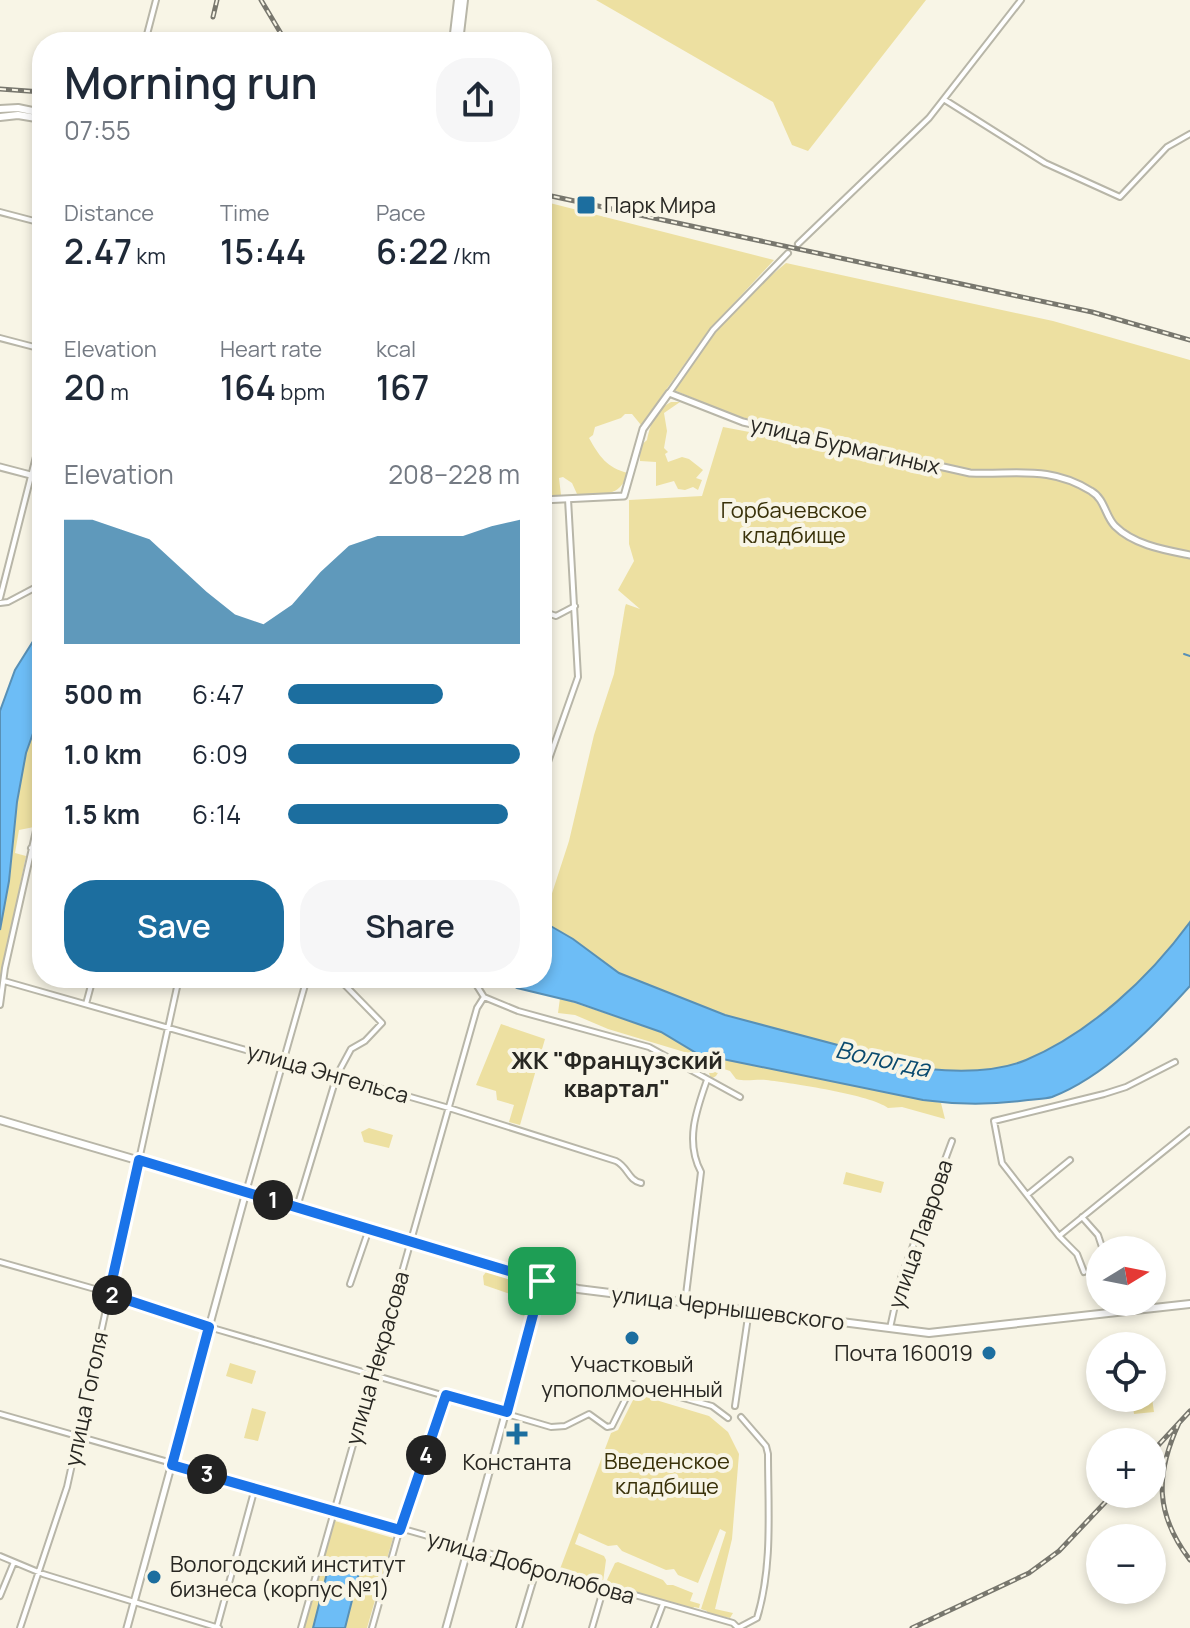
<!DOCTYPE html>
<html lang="en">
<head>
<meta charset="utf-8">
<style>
	:root { --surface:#fff; --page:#f6f6f7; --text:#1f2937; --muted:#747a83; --accent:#1c6e9f }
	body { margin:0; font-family:Manrope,sans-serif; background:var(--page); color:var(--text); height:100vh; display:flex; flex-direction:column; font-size:30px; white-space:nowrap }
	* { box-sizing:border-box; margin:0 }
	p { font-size:26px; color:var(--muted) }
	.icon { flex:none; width:44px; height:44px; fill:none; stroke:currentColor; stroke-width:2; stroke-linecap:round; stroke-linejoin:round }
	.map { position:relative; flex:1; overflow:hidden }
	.panel { position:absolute; left:32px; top:32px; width:520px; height:956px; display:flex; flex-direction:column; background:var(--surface); border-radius:32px; box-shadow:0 4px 12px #0003 }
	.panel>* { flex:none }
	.needle { width:52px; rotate:80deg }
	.tools { position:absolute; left:1086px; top:1236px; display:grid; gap:16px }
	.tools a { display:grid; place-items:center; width:80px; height:80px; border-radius:50%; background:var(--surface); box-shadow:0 4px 12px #0003; font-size:40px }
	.pin { position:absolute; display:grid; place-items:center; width:68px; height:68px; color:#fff; margin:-34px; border-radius:16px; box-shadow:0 4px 12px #0006 }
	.km { position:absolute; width:40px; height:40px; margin:-20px; border-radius:50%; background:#222; color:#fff; font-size:22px; line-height:40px; text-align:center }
	.round { display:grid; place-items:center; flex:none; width:84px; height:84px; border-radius:32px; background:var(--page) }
	.head { display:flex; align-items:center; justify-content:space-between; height:136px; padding:0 32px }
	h1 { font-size:44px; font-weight:600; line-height:60px }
	.metrics { display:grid; grid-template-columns:repeat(3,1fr); gap:12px; height:136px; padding:8px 32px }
	.metrics div { display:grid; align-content:center }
	.metrics b { font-size:34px; font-weight:600 }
	.metrics small { font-size:22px; font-weight:400 }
	.metrics p { font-size:22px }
	.chart { height:224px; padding:16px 32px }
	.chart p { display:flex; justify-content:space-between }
	.chart svg { width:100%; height:144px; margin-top:8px; fill:var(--accent); opacity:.7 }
	.button { display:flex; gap:16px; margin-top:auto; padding:16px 32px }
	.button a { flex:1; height:92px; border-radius:32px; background:var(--accent); color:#fff; font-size:32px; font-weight:600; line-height:92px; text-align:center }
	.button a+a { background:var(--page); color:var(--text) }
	ul { padding:0 32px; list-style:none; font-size:26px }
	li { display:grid; grid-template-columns:128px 96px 1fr; align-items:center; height:60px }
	li i { height:20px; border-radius:10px; background:var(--accent) }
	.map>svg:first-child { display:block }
</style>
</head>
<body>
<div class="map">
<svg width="1190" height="1628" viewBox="0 0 1190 1628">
	<rect width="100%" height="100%" fill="#f8f5e6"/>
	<path fill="#ede0a1" d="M596,0H926L808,151L792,145L773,102Z
		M542,201L774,260L708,331L641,425L632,414H625L621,418L595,427L593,435L589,438C599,456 607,468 628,473C619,500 600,493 577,494L572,483L563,477L559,478L561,495L544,497L542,478Z
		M786,263L1053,321L1190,360V922C1150,977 1090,1033 1026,1060C997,1072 959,1072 928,1069L725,1015L619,973L573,939L543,921L569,841L594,735L614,674L625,607L626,604L640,609L618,590L634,561L629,544V500L702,496L723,427L776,437L773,425L740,418L674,390L718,328L755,289Z
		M671,402H680L664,413L667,431L664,448L668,452L665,454L668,462L682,457L689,459L703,470L696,478L702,480L698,490L693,487L685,490L678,489L674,481L656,486V462L640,461V446L647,440C651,423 654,411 671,402Z
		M42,708V749L39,762H42V792L34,827L19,830L15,853L26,856L0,983V930L9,881L17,802L26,752Z
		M560,998L661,1032L698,1054L941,1103L945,1119L902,1107L888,1108C872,1095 791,1083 766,1080C755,1079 746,1082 736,1079L730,1071L721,1068L716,1076L711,1079L709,1073L691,1054L608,1029L575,1015L558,1013Z
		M501,1024L545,1039L520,1125L509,1122L514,1105L497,1100L496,1091L476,1085Z
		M369,1128L393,1135L389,1148L364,1142L361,1132Z
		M846,1172L884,1182L881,1193L843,1184Z
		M486,1272L534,1285L525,1316L521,1315L517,1307L519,1297L484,1285L483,1276Z
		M230,1363L256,1371L252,1384L226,1376Z
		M636,1394L709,1416L728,1432L739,1454L732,1539L715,1609L733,1613L730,1618L707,1613V1611L701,1609L726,1532L720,1529L698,1583L678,1575L674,1569L666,1570L622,1551L617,1545L608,1546L579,1533L575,1544L604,1556L606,1560L603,1582L560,1569L611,1433L618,1430Z
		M1132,1398H1152L1154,1412L1134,1414Z
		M252,1408L266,1412L258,1441L244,1438Z
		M335,1521L393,1538L367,1628H345L359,1573L329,1566L313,1628H304Z
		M618,1562L663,1580L667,1585H673L693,1593L690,1601L700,1604L699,1608L694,1607L692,1610L609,1585L606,1582L615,1563Z"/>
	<path fill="#6dbdf6" stroke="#5890b6" stroke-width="2" d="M42,627V708L26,753L17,802L9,881L0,930V711L15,670Z
		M542,921L573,939L619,973L725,1015L928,1069C959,1072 997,1072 1026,1060C1090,1033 1149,978 1190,922V986C1154,1026 1104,1077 1052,1097C1045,1099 1035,1099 1028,1100C992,1105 959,1105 923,1100L698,1054L661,1032L575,1002L517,988L501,978H542Z
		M329,1565L359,1573L345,1628H313Z"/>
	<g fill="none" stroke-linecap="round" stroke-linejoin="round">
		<path stroke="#5890b6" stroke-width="2" d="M1184,654L1190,656"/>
		<defs>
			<path id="minor" d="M145,42L156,0
				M945,100L1045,163L1120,197L1167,147L1190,134
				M0,212L42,223
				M798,244L929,118L1021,0
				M0,338L42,349
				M669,393L713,330L788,253
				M0,598L42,433
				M0,603L8,602L42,584
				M542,611L556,616L575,606
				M542,779L578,677L568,499
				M31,848L42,852
				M472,978L484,997L518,1011L649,1047L740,1097
				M4,981L449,1108L616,1161C628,1167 628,1180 641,1183
				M86,1004L93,978
				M0,1005L5,968L42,804
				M246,1192L307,978
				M1027,1195L1070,1160
				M297,1207L337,1075L351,1049L365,1041L382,1023L338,978
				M1082,1217L1098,1235L1103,1250
				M1059,1236L1190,1130
				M0,1262L102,1291L209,1327L551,1427L565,1426L589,1414L607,1427L612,1426L633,1384L712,1406L728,1418
				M1084,1272L1077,1254L1059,1236L1002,1163L994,1121L1104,1094L1126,1087L1175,1062
				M350,1284L369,1229
				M685,1303L701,1172C685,1142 696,1111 707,1080
				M890,1328L901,1278L952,1141
				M735,1406L749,1310
				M0,1414L733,1623L738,1628
				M0,1556L43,1574L219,1628
				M0,1596L14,1562
				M217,1627L255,1488
				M20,1628L67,1487L179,978
				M301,1628L477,1008L484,997
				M372,1628L402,1521L446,1395
				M519,1628L537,1568
				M592,1628L604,1587
				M654,1628L663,1604
				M738,1628L757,1618C773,1566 768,1508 768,1454L766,1446L741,1417"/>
			<path id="tertiary" d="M0,467L42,478
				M542,500L624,496L643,429L669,393L743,422L970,473C1015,475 1050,465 1091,491C1105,499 1105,516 1115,526C1134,545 1165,550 1190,555
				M127,1628L246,1192
				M446,1628L542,1281"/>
			<path id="secondary" d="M453,42L458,0
				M459,42L464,0
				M0,109L18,108L42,113
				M0,117L18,115L42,119
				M0,1120L578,1289L929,1333L1190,1304"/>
		</defs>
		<use href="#minor" stroke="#b8b6a8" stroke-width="8"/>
		<use href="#tertiary" stroke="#b8b6a8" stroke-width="9"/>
		<use href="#secondary" stroke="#b8b6a8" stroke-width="10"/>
		<use href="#minor" stroke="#fff" stroke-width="4"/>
		<use href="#tertiary" stroke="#fff" stroke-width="5"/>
		<use href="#secondary" stroke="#fff" stroke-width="6"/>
		<defs>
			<path id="rail" d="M261,0L286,42
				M213,17L217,0
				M0,89L42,92
				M542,194L1092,312L1190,340
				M1179,1423C1155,1475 1155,1514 1190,1560
				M1152,1452L1190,1411
				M912,1628L1029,1573L1059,1551L1113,1494"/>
		</defs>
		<use href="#rail" stroke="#78776e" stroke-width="5"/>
		<use href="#rail" stroke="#f8f5e6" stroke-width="2" stroke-dasharray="6" stroke-linecap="butt"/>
	</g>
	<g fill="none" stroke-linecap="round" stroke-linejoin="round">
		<defs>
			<path id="route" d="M139,1160L542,1281L507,1412L446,1395L400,1530L172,1465L209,1327L109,1294Z"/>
		</defs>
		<use href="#route" stroke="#fff" stroke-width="16"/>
		<use href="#route" stroke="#1a73e8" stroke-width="10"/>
	</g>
	<g fill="#1c6e9f" stroke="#f8f5e6" stroke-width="3">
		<rect x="576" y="195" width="20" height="20" rx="4"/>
		<circle cx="632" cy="1338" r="8"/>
		<circle cx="989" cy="1353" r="8"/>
		<path d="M513 1422h8v8h8v8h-8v8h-8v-8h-8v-8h8z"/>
		<circle cx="154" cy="1577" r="8"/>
	</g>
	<g text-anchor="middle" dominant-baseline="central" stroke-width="8" stroke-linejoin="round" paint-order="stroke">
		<g font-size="22" fill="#282722" stroke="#f8f5e6" text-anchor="start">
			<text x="604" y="205">Парк Мира</text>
			<text x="973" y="1353" text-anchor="end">Почта 160019</text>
			<text x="632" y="1364" text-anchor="middle">Участковый<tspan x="632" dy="25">упополмоченный</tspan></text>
			<text x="517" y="1462" text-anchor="middle">Константа</text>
			<text x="170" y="1564">Вологодский институт<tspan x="170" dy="25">бизнеса (корпус №1)</tspan></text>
		</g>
		<g font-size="22" fill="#282722" stroke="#f8f5e6">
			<text transform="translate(845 445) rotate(13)">улица Бурмагиных</text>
			<text transform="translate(328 1073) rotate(16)">улица Энгельса</text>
			<text transform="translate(920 1234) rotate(-71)">улица Лаврова</text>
			<text transform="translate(728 1308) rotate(7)">улица Чернышевского</text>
			<text transform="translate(377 1358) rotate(-74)">улица Некрасова</text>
			<text transform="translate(86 1399) rotate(-78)">улица Гоголя</text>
			<text transform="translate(531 1567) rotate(16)">улица Добролюбова</text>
		</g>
		<g font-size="22" fill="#393109" stroke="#f8f5e6">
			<text x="794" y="510">Горбачевское<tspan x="794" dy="25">кладбище</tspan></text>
			<text x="667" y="1461">Введенское<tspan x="667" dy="25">кладбище</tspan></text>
		</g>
		<g font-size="24" font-style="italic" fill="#0a4a6f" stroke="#f8f5e6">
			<text transform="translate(883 1058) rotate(12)">Вологда</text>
		</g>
		<g font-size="24" font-weight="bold" fill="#282722" stroke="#f8f5e6">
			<text x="617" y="1059">ЖК "Французский<tspan x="617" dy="28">квартал"</tspan></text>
		</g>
	</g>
</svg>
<div class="tools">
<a><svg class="needle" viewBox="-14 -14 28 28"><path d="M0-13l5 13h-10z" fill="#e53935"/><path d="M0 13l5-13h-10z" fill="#747a83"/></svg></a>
<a><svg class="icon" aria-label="locate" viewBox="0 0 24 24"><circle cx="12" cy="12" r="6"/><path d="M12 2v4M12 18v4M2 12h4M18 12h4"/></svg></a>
<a>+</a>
<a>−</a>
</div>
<div class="pin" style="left:542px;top:1281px;background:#1e9e55"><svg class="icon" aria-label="arrive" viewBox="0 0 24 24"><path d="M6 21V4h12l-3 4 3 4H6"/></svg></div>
<b class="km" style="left:273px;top:1200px">1</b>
<b class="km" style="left:112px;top:1295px">2</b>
<b class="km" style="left:207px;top:1474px">3</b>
<b class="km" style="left:426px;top:1455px">4</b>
<section class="panel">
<div class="head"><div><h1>Morning run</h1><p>07:55</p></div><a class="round"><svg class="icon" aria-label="share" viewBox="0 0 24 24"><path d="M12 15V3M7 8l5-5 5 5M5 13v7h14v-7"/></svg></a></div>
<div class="metrics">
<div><p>Distance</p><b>2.47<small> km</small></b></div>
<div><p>Time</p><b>15:44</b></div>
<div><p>Pace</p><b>6:22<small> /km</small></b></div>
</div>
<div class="metrics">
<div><p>Elevation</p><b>20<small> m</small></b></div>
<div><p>Heart rate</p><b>164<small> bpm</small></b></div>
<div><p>kcal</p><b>167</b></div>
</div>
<div class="chart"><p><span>Elevation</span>208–228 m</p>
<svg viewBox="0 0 160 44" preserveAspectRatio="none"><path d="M0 44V6L10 6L20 9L30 12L40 20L50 28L60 35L70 38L80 32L90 22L100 14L110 11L120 11L130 11L140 11L150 8L160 6V44z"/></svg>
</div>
<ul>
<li><b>500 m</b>6:47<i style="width:67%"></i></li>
<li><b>1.0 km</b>6:09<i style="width:100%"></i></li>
<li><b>1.5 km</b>6:14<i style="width:95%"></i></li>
</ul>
<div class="button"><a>Save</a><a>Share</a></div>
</section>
</div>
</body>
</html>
